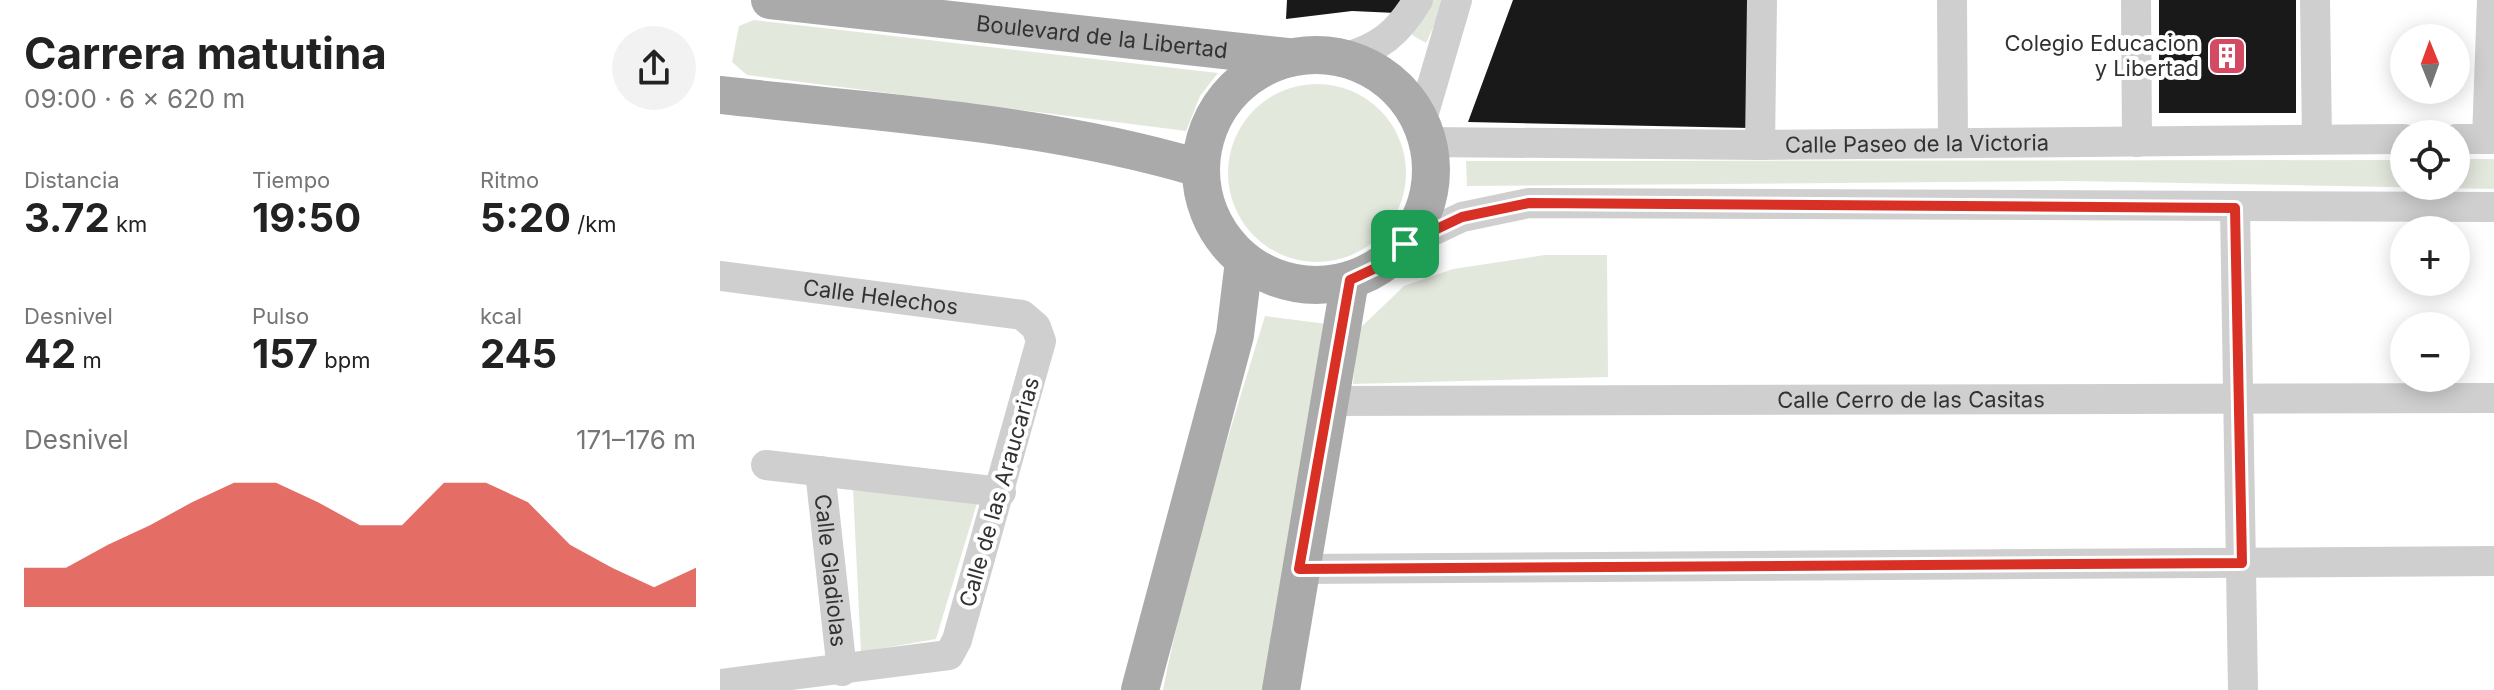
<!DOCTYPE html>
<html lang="es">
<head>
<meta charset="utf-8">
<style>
	:root { --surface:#fff; --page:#f2f2f2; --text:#222; --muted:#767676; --accent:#d93025 }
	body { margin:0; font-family:Inter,sans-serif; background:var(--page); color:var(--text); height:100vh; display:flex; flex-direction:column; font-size:30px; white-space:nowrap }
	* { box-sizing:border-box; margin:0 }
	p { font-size:26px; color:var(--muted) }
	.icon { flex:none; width:44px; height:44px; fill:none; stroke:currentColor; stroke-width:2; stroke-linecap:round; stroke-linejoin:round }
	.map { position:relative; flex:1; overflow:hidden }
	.details { display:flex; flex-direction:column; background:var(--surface); width:720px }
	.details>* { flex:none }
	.needle { width:52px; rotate:359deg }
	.fabs { position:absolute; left:1670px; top:24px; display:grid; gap:16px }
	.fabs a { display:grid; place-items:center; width:80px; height:80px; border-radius:50%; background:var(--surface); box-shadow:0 4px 20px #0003; font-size:40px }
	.pin { position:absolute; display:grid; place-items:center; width:68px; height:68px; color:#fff; margin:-34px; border-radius:16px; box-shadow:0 4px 12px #0006 }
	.round { display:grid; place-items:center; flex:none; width:84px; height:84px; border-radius:42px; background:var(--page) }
	.headline { display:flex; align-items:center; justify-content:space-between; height:136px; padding:0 24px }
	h1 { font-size:44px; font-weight:700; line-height:60px }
	.figures { display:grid; grid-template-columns:repeat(3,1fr); gap:12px; height:136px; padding:8px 24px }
	.figures div { display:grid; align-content:center }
	.figures b { font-size:40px; font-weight:700 }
	.figures small { font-size:22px; font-weight:400 }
	.figures p { font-size:22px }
	.chart { height:224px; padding:16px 24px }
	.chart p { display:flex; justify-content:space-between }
	.chart svg { width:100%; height:144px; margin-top:8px; fill:var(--accent); opacity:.7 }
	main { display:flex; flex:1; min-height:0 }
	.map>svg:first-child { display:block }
</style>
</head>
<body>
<main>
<section class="details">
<div class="headline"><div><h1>Carrera matutina</h1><p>09:00 · 6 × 620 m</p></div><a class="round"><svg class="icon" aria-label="share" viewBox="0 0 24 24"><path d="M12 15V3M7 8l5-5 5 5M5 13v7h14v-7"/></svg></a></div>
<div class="figures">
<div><p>Distancia</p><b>3.72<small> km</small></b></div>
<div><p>Tiempo</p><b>19:50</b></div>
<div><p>Ritmo</p><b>5:20<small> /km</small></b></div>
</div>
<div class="figures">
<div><p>Desnivel</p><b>42<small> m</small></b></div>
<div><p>Pulso</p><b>157<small> bpm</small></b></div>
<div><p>kcal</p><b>245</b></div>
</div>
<div class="chart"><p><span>Desnivel</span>171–176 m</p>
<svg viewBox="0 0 160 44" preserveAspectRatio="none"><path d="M0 44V32L10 32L20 25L30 19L40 12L50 6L60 6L70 12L80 19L90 19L100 6L110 6L120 12L130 25L140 32L150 38L160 32V44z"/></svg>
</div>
</section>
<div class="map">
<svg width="1774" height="690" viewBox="0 0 1774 690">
	<rect width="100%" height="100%" fill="#fff"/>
	<path fill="#e3e8dd" d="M709,0H726L706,43L692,35Z
		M34,20L498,73L480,96L466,131L27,75L12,62L19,26Z
		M508 173a89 89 0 1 1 178 0a89 89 0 1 1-178 0Z
		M1736,159H1774V189L1356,181L747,186L746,161L1684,160V186H1736Z
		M825,255H887L888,377L633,384L638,330L684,286L733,269Z
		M545,316L607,324L549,690H443C468,563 507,440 545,316Z
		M133,490L258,500L216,639L141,652Z"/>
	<path fill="#191919" d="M567,0H681L676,13L632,11L566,19Z
		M793,0H1033L1030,128L748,122Z
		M1439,0H1576V113H1439Z"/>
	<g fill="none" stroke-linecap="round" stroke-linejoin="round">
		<g stroke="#cfcfcf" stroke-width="30">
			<path d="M1232,0L1233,142"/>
			<path d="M1416,0L1417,142"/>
			<path d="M1595,0L1597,139"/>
			<path d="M623,58C660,48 678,33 698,0"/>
			<path d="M701,123L737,0"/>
			<path d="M1736,139H1774"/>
			<path d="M1767,139L1772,0"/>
			<path id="s1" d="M709,142L1040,145L1684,139"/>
			<path d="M1040,145L1042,0"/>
			<path d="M1515,208L1523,690"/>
			<path d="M685,244L742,217L809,203L1774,207"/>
			<path id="s2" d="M0,276L302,315L316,327L321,341L237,640L229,655L0,684"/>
			<path id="s3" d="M609,401L1774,398"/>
			<path d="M46,465L281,492"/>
			<path id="s4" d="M100,471L122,671"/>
			<path d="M579,569L1774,561"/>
		</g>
		<g stroke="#aaa" stroke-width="38">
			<path id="s5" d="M50,0L567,57"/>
			<circle cx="596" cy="170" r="115"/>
			<path d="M0,95C161,113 323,122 479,168"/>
			<path d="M420,690L515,335L524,261"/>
			<path d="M561,690L630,280"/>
		</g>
	</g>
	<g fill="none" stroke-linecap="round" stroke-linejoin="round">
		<defs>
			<path id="route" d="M809,203L1515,208L1522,563L579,569L630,280L660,266L685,244L742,217Z"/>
		</defs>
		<use href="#route" stroke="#fff" stroke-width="16"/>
		<use href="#route" stroke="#d93025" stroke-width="10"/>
	</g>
	<defs>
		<symbol id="building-square" viewBox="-11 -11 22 22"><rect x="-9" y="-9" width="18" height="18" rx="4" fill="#d34a62" stroke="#fff"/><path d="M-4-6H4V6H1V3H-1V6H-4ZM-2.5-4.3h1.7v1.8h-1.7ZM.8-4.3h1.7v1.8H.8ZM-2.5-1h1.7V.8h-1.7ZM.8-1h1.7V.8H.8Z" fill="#fff"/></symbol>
	</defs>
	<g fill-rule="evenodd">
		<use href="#building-square" x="1485" y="34" width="44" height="44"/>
	</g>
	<g text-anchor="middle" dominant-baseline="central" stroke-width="8" stroke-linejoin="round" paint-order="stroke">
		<g font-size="22" fill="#323232" stroke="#fff">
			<text stroke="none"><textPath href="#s5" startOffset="334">Boulevard de la Libertad</textPath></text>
			<text stroke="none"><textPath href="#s1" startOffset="488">Calle Paseo de la Victoria</textPath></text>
			<text stroke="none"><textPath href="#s2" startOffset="162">Calle Helechos</textPath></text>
			<text stroke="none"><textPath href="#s3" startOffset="582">Calle Cerro de las Casitas</textPath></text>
			<text transform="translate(279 492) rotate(-74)">Calle de las Araucarias</text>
			<text stroke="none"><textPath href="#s4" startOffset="100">Calle Gladiolas</textPath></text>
		</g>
		<g font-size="22" fill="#323232" stroke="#fff" text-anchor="end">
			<text x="1479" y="43">Colegio Educacion<tspan x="1479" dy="25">y Libertad</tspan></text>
		</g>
	</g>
</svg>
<div class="fabs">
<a><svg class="needle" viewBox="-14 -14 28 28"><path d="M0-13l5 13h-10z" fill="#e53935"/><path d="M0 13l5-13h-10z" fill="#767676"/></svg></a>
<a><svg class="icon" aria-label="locate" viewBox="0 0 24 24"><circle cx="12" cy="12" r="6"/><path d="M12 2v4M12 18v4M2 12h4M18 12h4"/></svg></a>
<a>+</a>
<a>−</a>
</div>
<div class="pin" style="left:685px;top:244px;background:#1e9e55"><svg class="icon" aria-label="arrive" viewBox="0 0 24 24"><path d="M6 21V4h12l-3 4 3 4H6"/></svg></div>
</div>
</main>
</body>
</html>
